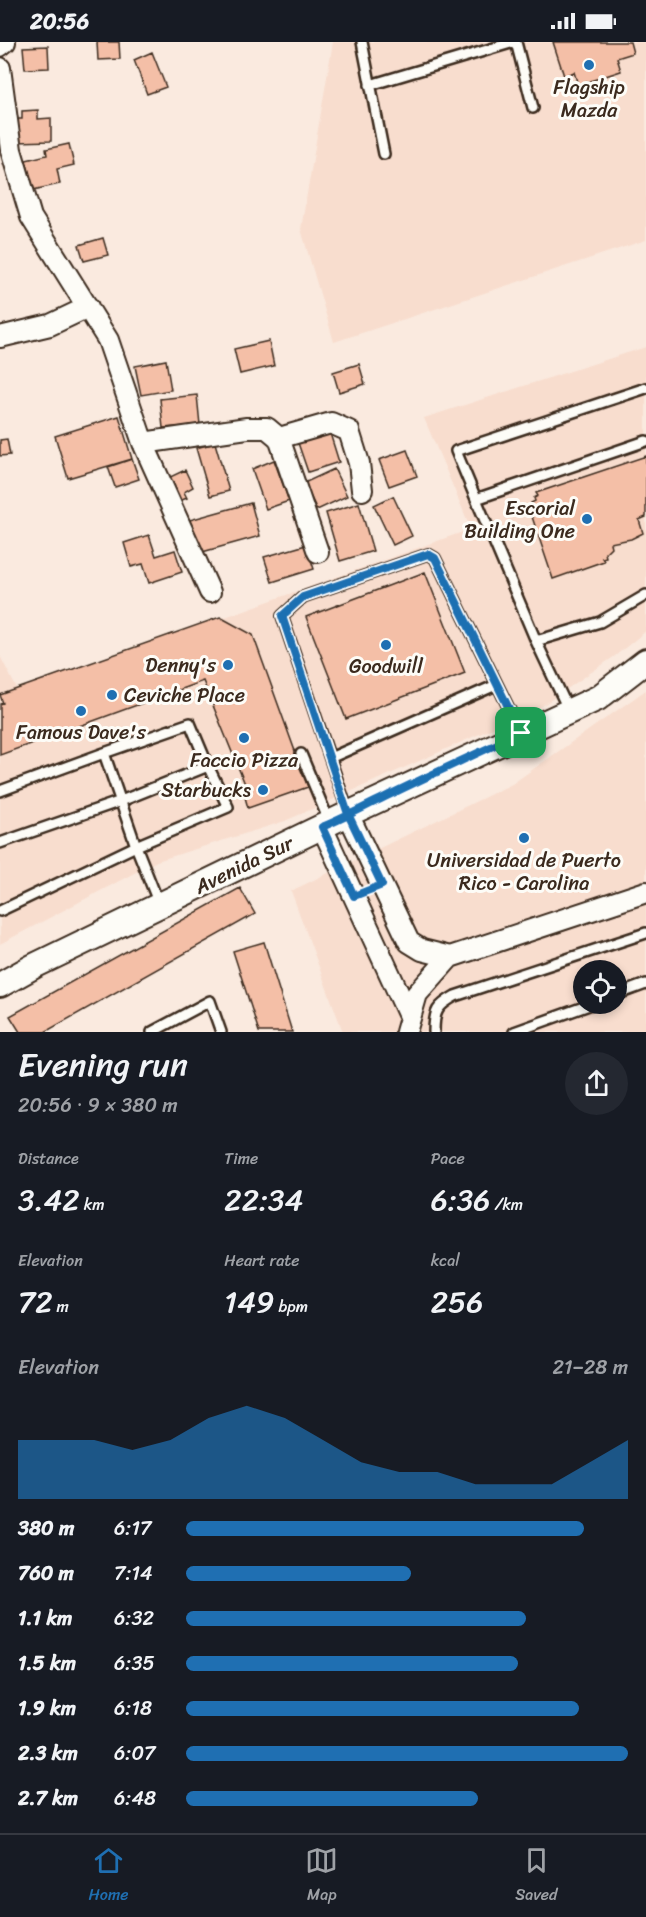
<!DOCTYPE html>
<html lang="en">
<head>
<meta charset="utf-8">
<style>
	:root { --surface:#171b24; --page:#242831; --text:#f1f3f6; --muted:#9ea1a6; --line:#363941; --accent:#1f6fb2 }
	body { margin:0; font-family:Sriracha,sans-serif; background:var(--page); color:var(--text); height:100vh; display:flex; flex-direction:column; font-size:22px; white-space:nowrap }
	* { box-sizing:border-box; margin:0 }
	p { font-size:20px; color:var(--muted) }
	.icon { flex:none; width:33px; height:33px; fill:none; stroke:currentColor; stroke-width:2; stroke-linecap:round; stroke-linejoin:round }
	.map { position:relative; height:990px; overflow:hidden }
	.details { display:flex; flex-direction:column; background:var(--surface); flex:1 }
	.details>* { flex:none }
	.controls { position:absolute; left:573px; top:918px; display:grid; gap:12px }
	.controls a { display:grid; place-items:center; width:54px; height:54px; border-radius:50%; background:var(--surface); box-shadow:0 3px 9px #0003; font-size:30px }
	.pin { position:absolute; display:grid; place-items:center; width:51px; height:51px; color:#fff; margin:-26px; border-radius:12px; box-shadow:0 3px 9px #0006 }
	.round { display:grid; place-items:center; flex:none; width:63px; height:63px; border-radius:32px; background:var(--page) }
	.summary { display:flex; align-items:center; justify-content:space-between; height:102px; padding:0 18px }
	h1 { font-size:33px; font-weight:600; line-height:45px }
	.stats { display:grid; grid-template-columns:repeat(3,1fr); gap:9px; height:102px; padding:6px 18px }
	.stats div { display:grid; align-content:center }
	.stats b { font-size:30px; font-weight:600 }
	.stats small { font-size:16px; font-weight:400 }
	.stats p { font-size:16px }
	.chart { height:168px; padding:12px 18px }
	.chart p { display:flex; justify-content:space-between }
	.chart svg { width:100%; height:108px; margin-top:6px; fill:var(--accent); opacity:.7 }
	ul { padding:0 18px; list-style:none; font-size:20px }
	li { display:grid; grid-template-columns:96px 72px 1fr; align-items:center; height:45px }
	li i { height:15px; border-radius:8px; background:var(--accent) }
	.status { display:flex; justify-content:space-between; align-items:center; height:42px; padding:0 30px; background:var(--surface); direction:ltr }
	.status svg { height:16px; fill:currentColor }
	.dock { display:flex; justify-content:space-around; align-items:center; height:84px; border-top:2px solid var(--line); background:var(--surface); font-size:16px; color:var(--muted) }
	.dock a { display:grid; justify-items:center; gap:3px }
	.dock .on { color:var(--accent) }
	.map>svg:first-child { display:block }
</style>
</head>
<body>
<div class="status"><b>20:56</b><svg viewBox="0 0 49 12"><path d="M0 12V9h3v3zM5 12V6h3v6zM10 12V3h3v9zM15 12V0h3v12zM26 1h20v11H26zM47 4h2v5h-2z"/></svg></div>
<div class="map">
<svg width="646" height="990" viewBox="0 0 646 990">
	<rect width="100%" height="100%" fill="#faeadf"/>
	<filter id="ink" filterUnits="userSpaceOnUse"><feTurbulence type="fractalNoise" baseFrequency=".0167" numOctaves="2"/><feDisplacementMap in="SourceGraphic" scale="12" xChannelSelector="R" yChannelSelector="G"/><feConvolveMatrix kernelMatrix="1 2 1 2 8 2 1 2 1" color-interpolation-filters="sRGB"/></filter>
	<g filter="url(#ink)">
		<path fill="#f8ddce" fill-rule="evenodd" d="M333,0H646V198L334,300L301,187Z
			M646,305V589L615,614L542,664L285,779L157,819L0,902V614L18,649L471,487L424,376Z
			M646,648V990H343L291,849L512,742ZM584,928H616V962H584Z"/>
		<path fill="#f4bfa7" stroke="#3b2a1e" stroke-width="1.5" d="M97,0H119L120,17L98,18Z
			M553,0H630L633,11L617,16L621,29L578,43L574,30L564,34Z
			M48,4L49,26L25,27L23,5Z
			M152,10L166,45L147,52L134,18Z
			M38,68V77L51,76V99L17,100L16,77H22V69Z
			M69,102L74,123L57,127L60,142L33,148L26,118L47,113L46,107Z
			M103,196L108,213L84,219L79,203Z
			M269,299L274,324L240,332L234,307Z
			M166,318L171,348L141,353L135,324Z
			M359,322L365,342L339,350L333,330Z
			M197,353L200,383L163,386L160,357Z
			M119,374L132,417L68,436L55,394Z
			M329,388L339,420L308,430L297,398Z
			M7,397L10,413L0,414V398Z
			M215,401L229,449L210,454L196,406Z
			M407,408L417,434L389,444L379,418Z
			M646,414V475L639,478L643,491L631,497L610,501L611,505L605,511L606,515L602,516L604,519L553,537L529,466L533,464L531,461L535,459L534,456L538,454L536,451Z
			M132,417L139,437L115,445L108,425Z
			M274,418L289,459L266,467L252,427Z
			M334,427L347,454L317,468L304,441Z
			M185,428L193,445L184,450L187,456L179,459L168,436Z
			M393,454L412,494L393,503L374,463Z
			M251,461L260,494L195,512L186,479Z
			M359,461L373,509L340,519L326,471Z
			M149,493L156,514L175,508L182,530L149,541L143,522L131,525L124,501Z
			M306,503L314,527L272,540L264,515Z
			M425,530L465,631L346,677L306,575Z
			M220,575L253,593L308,745L248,766L243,748L247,747L203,639L0,713V662L3,661L0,653Z
			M240,846L255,872L45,990H20L10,974Z
			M264,900L292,990H259L233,909Z"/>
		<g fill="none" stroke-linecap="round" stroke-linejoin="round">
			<defs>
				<path id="service" d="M362,0L384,112
					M516,0L533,66
					M370,43L514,0
					M476,457L456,409L646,346
					M536,599L600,580L646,553
					M569,669L536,599L476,457L646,399
					M301,712L329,779
					M330,716L496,643
					M0,749L104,711L136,804L228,765L208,724
					M348,770L282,574L303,555L428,512L435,516L521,691
					M0,801L121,759L208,724L190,681L104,711
					M0,869L136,804L159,862
					M616,953L646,942
					M152,990L210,959L221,990
					M434,990C434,969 437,964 455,954L646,891
					M514,990L592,962"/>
				<path id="minor" d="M0,4L5,0
					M0,26L11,108L31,175L108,298L143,401L210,550
					M0,295L50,283L88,265
					M279,396L331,381L349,389L359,421L362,448
					M143,401L247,386H267L279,396L318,510
					M348,772L409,900L422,908L450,915
					M322,785L409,974
					M406,990L417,952L450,915L646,850"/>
				<path id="tertiary" d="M0,943L34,924L348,772L598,656L646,619"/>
			</defs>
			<use href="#service" stroke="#3b2a1e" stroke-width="14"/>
			<use href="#minor" stroke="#3b2a1e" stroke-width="24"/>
			<use href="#tertiary" stroke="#3b2a1e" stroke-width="28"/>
			<use href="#service" stroke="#fdfcf7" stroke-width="9"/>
			<use href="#minor" stroke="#fdfcf7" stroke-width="20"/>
			<use href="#tertiary" stroke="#fdfcf7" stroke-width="24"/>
		</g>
	</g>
	<g fill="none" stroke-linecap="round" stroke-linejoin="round" filter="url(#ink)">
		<defs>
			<path id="route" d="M521,691L435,516L428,512L303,555L282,574L348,772L382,843L354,854L322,785C344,776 364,765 385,755C430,733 476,712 521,691"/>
		</defs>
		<use href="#route" stroke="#fff" stroke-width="12"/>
		<use href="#route" stroke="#1f6fb2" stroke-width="8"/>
	</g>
	<g fill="#1f6fb2" stroke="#fdfcf7" stroke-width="2">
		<circle cx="589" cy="23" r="6"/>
		<circle cx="587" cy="477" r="6"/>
		<circle cx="386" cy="603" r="6"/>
		<circle cx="228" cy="623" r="6"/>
		<circle cx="112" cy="653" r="6"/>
		<circle cx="81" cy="669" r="6"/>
		<circle cx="244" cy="696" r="6"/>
		<circle cx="263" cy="748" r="6"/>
		<circle cx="524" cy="796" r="6"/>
	</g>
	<g text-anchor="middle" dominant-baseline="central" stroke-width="6" stroke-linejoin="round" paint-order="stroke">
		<g font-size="20" fill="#3b2a1e" stroke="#fdfcf7">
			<text x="589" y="45">Flagship<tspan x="589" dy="23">Mazda</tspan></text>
			<text x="575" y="466" text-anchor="end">Escorial<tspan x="575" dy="23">Building One</tspan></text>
			<text x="216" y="623" text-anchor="end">Denny's</text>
			<text x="386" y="624">Goodwill</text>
			<text x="124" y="653" text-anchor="start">Ceviche Place</text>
			<text x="81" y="690">Famous Dave's</text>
			<text x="244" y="718">Faccio Pizza</text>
			<text x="251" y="748" text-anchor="end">Starbucks</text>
			<text x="524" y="818">Universidad de Puerto<tspan x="524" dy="23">Rico - Carolina</tspan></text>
		</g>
		<g font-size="20" fill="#3b2a1e" stroke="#fdfcf7">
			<text transform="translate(244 823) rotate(-26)">Avenida Sur</text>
		</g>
	</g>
</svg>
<div class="controls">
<a><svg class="icon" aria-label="locate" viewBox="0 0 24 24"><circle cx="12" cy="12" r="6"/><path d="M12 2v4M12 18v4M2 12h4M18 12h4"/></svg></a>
</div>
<div class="pin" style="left:521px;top:691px;background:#1e9e55"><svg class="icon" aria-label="arrive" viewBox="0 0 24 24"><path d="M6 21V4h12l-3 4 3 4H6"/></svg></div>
</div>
<section class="details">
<div class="summary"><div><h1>Evening run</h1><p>20:56 · 9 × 380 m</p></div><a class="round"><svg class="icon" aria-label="share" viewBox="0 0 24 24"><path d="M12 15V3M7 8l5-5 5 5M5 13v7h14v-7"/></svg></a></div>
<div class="stats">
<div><p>Distance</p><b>3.42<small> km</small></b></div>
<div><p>Time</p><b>22:34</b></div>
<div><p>Pace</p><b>6:36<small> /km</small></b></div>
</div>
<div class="stats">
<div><p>Elevation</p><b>72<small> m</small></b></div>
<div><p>Heart rate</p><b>149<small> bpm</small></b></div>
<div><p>kcal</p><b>256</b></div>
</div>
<div class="chart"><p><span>Elevation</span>21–28 m</p>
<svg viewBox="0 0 160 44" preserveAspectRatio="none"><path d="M0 44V20L10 20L20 20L30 24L40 20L50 11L60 6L70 11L80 20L90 29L100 33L110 33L120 38L130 38L140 38L150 29L160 20V44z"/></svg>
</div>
<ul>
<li><b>380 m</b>6:17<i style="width:90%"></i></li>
<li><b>760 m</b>7:14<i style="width:51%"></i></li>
<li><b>1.1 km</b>6:32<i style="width:77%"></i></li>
<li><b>1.5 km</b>6:35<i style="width:75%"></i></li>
<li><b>1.9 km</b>6:18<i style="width:89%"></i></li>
<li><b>2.3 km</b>6:07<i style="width:100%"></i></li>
<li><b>2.7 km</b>6:48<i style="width:66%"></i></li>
</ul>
</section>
<nav class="dock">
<a class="on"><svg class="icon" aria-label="home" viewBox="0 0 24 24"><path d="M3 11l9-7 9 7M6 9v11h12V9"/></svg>Home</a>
<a><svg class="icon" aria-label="map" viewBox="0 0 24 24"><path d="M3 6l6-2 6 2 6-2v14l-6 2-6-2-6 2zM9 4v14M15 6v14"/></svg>Map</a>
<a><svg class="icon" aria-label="saved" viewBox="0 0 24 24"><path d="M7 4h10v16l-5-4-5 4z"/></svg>Saved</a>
</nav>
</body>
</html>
